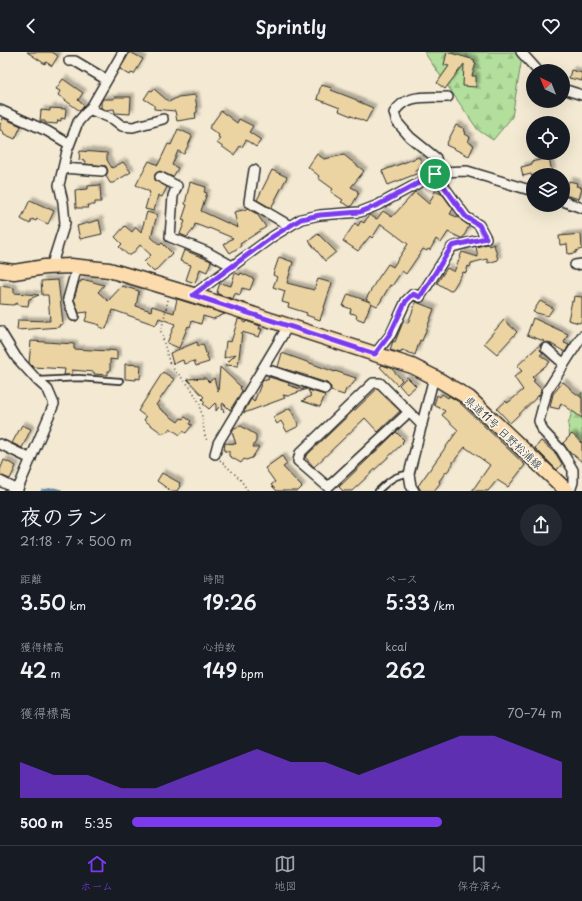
<!DOCTYPE html>
<html lang="ja">
<head>
<meta charset="utf-8">
<style>
	:root { --surface:#171b24; --page:#242831; --text:#f1f3f6; --muted:#9ea1a6; --line:#363941; --accent:#7c3aed }
	body { margin:0; font-family:"Playpen Sans","Klee One",sans-serif; background:var(--page); color:var(--text); height:100vh; display:flex; flex-direction:column; font-size:15px; white-space:nowrap }
	* { box-sizing:border-box; margin:0 }
	p { font-size:13px; color:var(--muted) }
	.icon { flex:none; width:22px; height:22px; fill:none; stroke:currentColor; stroke-width:2; stroke-linecap:round; stroke-linejoin:round }
	.map { position:relative; height:439px; overflow:hidden }
	.details { display:flex; flex-direction:column; background:var(--surface); flex:1 }
	.details>* { flex:none }
	.needle { width:26px; rotate:317deg }
	.fabs { position:absolute; left:526px; top:12px; display:grid; gap:8px }
	.fabs a { display:grid; place-items:center; width:44px; height:44px; border-radius:50%; background:var(--surface); box-shadow:0 4px 16px #0002; font-size:20px }
	.pin { position:absolute; display:grid; place-items:center; width:34px; height:34px; color:#fff; margin:-17px; border:2px solid #fff; border-radius:50%; box-shadow:0 1px 4px #0007 }
	.round { display:grid; place-items:center; flex:none; width:42px; height:42px; border-radius:21px; background:var(--page) }
	.headline { display:flex; align-items:center; justify-content:space-between; height:68px; padding:0 20px }
	h1 { font-size:22px; font-weight:600; line-height:30px }
	.metrics { display:grid; grid-template-columns:repeat(3,1fr); gap:6px; height:68px; padding:4px 20px }
	.metrics div { display:grid; align-content:center }
	.metrics b { font-size:20px; font-weight:600 }
	.metrics small { font-size:11px; font-weight:400 }
	.metrics p { font-size:11px }
	.chart { height:112px; padding:8px 20px }
	.chart p { display:flex; justify-content:space-between }
	.chart svg { width:100%; height:72px; margin-top:4px; fill:var(--accent); opacity:.7 }
	ul { padding:0 20px; list-style:none; font-size:13px }
	li { display:grid; grid-template-columns:64px 48px 1fr; align-items:center; height:30px }
	li i { height:10px; border-radius:5px; background:var(--accent) }
	header { display:flex; justify-content:space-between; align-items:center; height:52px; padding:0 20px; background:var(--surface); font-size:18px; font-weight:600 }
	.tabs { display:flex; justify-content:space-around; align-items:center; height:56px; border-top:1px solid var(--line); background:var(--surface); font-size:11px; color:var(--muted) }
	.tabs a { display:grid; justify-items:center; gap:2px }
	.tabs .current { color:var(--accent) }
	.map>svg:first-child { display:block }
</style>
</head>
<body>
<header><svg class="icon" aria-label="back" viewBox="0 0 24 24"><path d="M15 5l-7 7 7 7"/></svg>Sprintly<svg class="icon" aria-label="heart" viewBox="0 0 24 24"><path d="M12 20l-8-8c-3-5 5-10 8-4 3-6 11-1 8 4z"/></svg></header>
<div class="map">
<svg width="582" height="439" viewBox="0 0 582 439">
	<defs>
		<pattern id="forest-firs" width="22" height="20" patternUnits="userSpaceOnUse"><rect width="22" height="20" fill="#b3df9c"/><path d="M5 1l3.5 6h-7zM16 11l3.5 6h-7z" fill="#9ac087"/></pattern>
		<filter id="shadow"><feDropShadow dx="3.5" dy="-3.5" stdDeviation="1" flood-color="#0004"/></filter>
	</defs>
	<rect width="100%" height="100%" fill="#f4ead3"/>
	<filter id="ink" filterUnits="userSpaceOnUse"><feTurbulence type="fractalNoise" baseFrequency=".025" numOctaves="2"/><feDisplacementMap in="SourceGraphic" scale="8" xChannelSelector="R" yChannelSelector="G"/><feConvolveMatrix kernelMatrix="1 2 1 2 8 2 1 2 1" color-interpolation-filters="sRGB"/></filter>
	<g filter="url(#ink)">
		<path fill="url(#forest-firs)" stroke="#6f8564" d="M424,0H523L512,65L493,88L478,78Z
			M582,340V410L572,397L568,373L575,350Z"/>
		<g fill="none" stroke-linecap="round" stroke-linejoin="round">
			<path stroke="#6b8ca4" stroke-width="3" d="M42,439L54,437L61,439"/>
		</g>
		<path fill="#ecd4a2" stroke="#2b2b2b" filter="url(#shadow)" d="M27,0H52L58,4L52,14L46,10L45,12Z
			M130,0L143,7L134,22L131,21L130,23L120,17Z
			M447,0L475,8L474,11H476L472,24H476V35L463,34L464,12L445,37L437,31L449,14L444,13Z
			M571,18L582,21V29L569,26Z
			M63,27L83,41L78,48L84,54L80,59L58,43L60,39L56,37Z
			M321,33L332,36L331,38L357,48V49L373,56L366,70L339,59L340,56L317,47Z
			M154,37L169,50L178,45L195,43L197,56V60L195,61L196,66L177,69L175,59L154,57V53L144,47L150,38L152,39Z
			M114,45H131L130,62L115,61L114,57L106,58L101,56V50L103,47H114Z
			M50,56L66,57L65,67L61,66V69L58,68L57,72L45,71V69H40L41,58L50,59Z
			M221,59L237,71L239,67L253,74L249,80L261,88L256,95L246,88L242,95L240,94L234,103L217,91L220,86L218,85L219,83L209,76Z
			M3,66L21,74L15,87L4,82L3,79L0,78V73Z
			M456,73L465,77L464,79L466,80L465,82L470,85L468,90L474,93L469,104L446,93Z
			M178,77L191,83L192,85L184,102L178,99L172,113L178,116L173,125L160,119L155,122V128L167,135L162,145L158,143L154,159L145,157L150,140L136,133L149,109L158,113L168,92L171,93Z
			M80,99L107,101V108L112,116L123,110L131,120L113,131H110L106,124L108,119L106,114L85,112V109L79,108Z
			M317,102L324,107L344,103L364,119L351,135L358,139L357,140L359,141L351,155L341,150L343,148L331,140L333,137L318,126L319,124L308,115Z
			M419,105L423,114L420,116V117L415,119L416,122L388,133L382,119Z
			M549,106L552,120L533,123L532,125L531,122L523,124L521,115L529,113L532,112L531,110Z
			M272,118L287,125L271,156L257,148Z
			M569,129L577,131L576,134L581,135L580,136H582L579,147L565,143Z
			M190,130L206,135L204,140L207,141L201,159L238,176L234,160L248,157L257,162L266,175L240,192L241,194L230,201L224,192L233,186L209,176L208,177L195,172L193,178L187,185L180,182L185,169L182,168L187,153L185,152Z
			M100,133L101,150H95V153H87L88,156H76L75,138L88,137V134Z
			M435,139L443,143L453,157L450,162L459,166L469,174L463,186H461L448,180L441,191L436,187L430,198L428,197L427,199L423,197L406,222L402,219L392,234L390,233L379,252L377,254L371,251L364,269L356,266L357,264L355,262L350,261L351,257L343,254L348,242L370,250L366,247L375,231L388,212L393,215L408,192L381,172L372,186L370,184L358,199L343,189L355,171L358,174L361,169L364,171L369,163L377,167L383,159L392,165L415,140L429,152Z
			M30,148L54,159L48,172L37,167L36,169L32,167L30,172L21,167Z
			M147,160L157,163L151,185L160,193L162,191L172,201L154,220L144,210L151,203L140,193L131,203H128L119,195L122,192L115,185L125,174L132,180L136,175L141,180Z
			M99,168L102,182L80,187L77,174Z
			M318,182L336,200L325,209L309,189Z
			M581,182L582,197L576,199V201L568,202L567,192L560,193L559,184Z
			M488,192L489,194L494,192L498,208L488,211L487,207L471,211L470,215L468,214L466,221L463,220L453,237L450,239L437,231L447,216L454,220L462,200L478,205L476,195Z
			M184,198L211,209L207,220L200,217L195,231L186,228L191,213L180,209Z
			M279,205L293,210L287,231L314,238L318,227L332,231L320,268L306,263L307,261L288,255L289,252L282,250L285,239L273,235L277,225L273,223Z
			M235,221L240,223L241,221L254,227L250,238L242,236L240,243L235,241L233,247L218,242L217,240L220,231L231,234Z
			M58,228L63,272L59,273L60,275L17,278L18,268L50,269L48,243H42L41,229Z
			M81,228L86,229V228L104,233L98,240L108,249L122,234L139,239L136,254L151,259L152,254L174,261L177,247L225,262L213,267L203,264L201,272L192,269L190,275L188,274L179,296L167,291L175,272L159,266L156,273L113,258L106,277L99,275L100,273L85,269L88,260L79,261L74,247L79,230H81Z
			M0,234L14,236V241L39,243L29,247L28,254L18,253V251L13,253L0,252Z
			M574,244L582,245V265L581,270L579,271L568,268L572,249L573,250Z
			M540,249L553,256L548,264L533,260Z
			M416,250L434,257L422,289L420,288L415,303L402,298L401,301L390,298L393,289L395,290L403,270L408,271Z
			M533,266L568,282L564,291L569,293L565,300L548,290L541,292L540,298L543,301L540,303L550,310L532,325L535,328L533,329L541,337L540,342L510,371L497,357L506,349L507,351L509,350L523,338L514,325L522,319L517,314L544,289L527,283Z
			M238,267L243,268V270L245,271L246,269L260,274L259,277H262L259,285L242,280L238,314L225,313L236,302L224,306L226,289L231,290Z
			M504,268L517,280L497,302L484,291Z
			M31,289L74,292V297L109,299V298L117,299V308L110,307V319H108V323L94,322V320L72,318V323H64L65,317L33,315L29,311Z
			M197,290L198,294L203,292L209,310L196,314L194,309L184,312L183,308L173,312L170,301Z
			M282,301L335,320V319L356,326L353,332L346,337L344,343L331,339V335L327,331L308,325V324L278,315Z
			M125,312L141,313L140,327L136,326V328L125,327Z
			M382,313L391,316L402,328L397,333L380,315Z
			M220,315L241,335L240,336L242,339L230,358L223,351L222,353L224,360L219,355L216,359V353L215,351L209,357L203,352L205,350L202,347L204,345L187,327L205,326L209,330L214,326L218,340Z
			M163,320L174,327L156,353L160,356V357L178,370L181,366L183,367L185,365L191,369L189,372L192,373L186,381L183,379L180,383L170,376L166,381L164,380L163,382L144,368L146,365L138,359Z
			M269,325L289,331L288,333L303,338L304,336L307,337L288,344L283,343L285,346L244,361V360L251,347L254,350L263,327L268,328Z
			M407,325L416,334L407,342L399,333Z
			M563,330L570,336V337L582,346V366L561,351L559,357L550,355L553,342Z
			M377,337L400,359L378,380L365,366L314,415L305,405L354,358H355Z
			M308,338L325,343L320,355L302,349L311,344Z
			M442,342L448,346L449,344L459,350L525,413L508,435L497,428L488,439H472L490,413L465,395L453,410V412L447,420H446L439,429L440,431L434,439H422L420,437L418,434L458,378L442,363L445,359L434,353L437,343L440,345Z
			M290,356L299,374L287,380L281,369L277,372L273,365Z
			M22,373L31,377L22,396L12,391Z
			M241,374L256,383V389L253,395H259L252,406L246,408L244,407L241,411L229,404V399H224L225,391L236,392L232,380L234,376Z
			M396,380L404,388L402,390L403,391L352,439H343L339,435Z
			M572,382L582,391V410L574,403L571,402L563,391Z
			M541,389L556,402L562,412L557,418L535,396Z
			M282,404L287,412L283,415L302,435L298,439H277L271,433L275,430L265,416Z
			M4,408L16,414L10,427L0,423V418Z
			M162,421L180,431L179,433L180,434L177,439H171L157,429Z"/>
		<g fill="none" stroke-linecap="round" stroke-linejoin="round">
			<defs>
				<path id="lane" d="M39,328L79,326L120,329
					M378,439C389,429 394,423 409,422"/>
				<path id="street" d="M521,0L538,19
					M69,9H75L107,28
					M563,37L582,43
					M89,57L113,67L122,74L133,75L163,67
					M0,58L47,79L69,92
					M63,116L102,119
					M254,118L249,150L290,174
					M439,120L436,106L410,85L397,70L394,61C405,41 429,46 448,45
					M160,125L177,134L173,144L170,185L207,200L232,214
					M563,149L582,156
					M575,213L582,212
					M51,215L65,171L63,150L59,133L67,99L78,70L92,54L123,0
					M193,243L272,185L301,167L320,163L360,160L378,153L439,120L467,119L533,139
					M74,264L68,247L77,215
					M0,279L16,305L37,328L48,338L54,352L17,439
					M546,296L564,312
					M375,302L391,282L406,249L413,242L420,245L452,195L486,186L479,173L466,165L435,122
					M263,316L325,337
					M409,360L328,435L298,409L300,401L373,331H380L422,373
					M0,392L31,407
					M215,402L218,391L288,274
					M0,429L18,438
					M414,439L411,434L409,422L434,325
					M570,439L573,430V418L561,398L543,379L539,369L547,339L582,284"/>
				<path id="primary" d="M0,218L14,220L45,215L71,214L109,218L193,243L412,314L434,325L469,346L567,439"/>
			</defs>
			<use href="#lane" stroke="#2b2b2b" stroke-width="8"/>
			<use href="#street" stroke="#2b2b2b" stroke-width="12"/>
			<use href="#primary" stroke="#2b2b2b" stroke-width="17"/>
			<path stroke="#2b2b2b" stroke-width="1.5" stroke-dasharray="1 3" stroke-linecap="butt" d="M168,248L161,280L170,313L191,336L200,352L205,385L208,390
				M220,408L240,427L248,439"/>
			<use href="#lane" stroke="#f7f3e8" stroke-width="4.5"/>
			<use href="#street" stroke="#f7f3e8" stroke-width="9"/>
			<use href="#primary" stroke="#fcdcac" stroke-width="14"/>
		</g>
	</g>
	<g fill="none" stroke-linecap="round" stroke-linejoin="round" filter="url(#ink)">
		<defs>
			<path id="route" d="M435,122L466,165L479,173L486,186L452,194L420,245L413,242L406,249L390,282L375,302L193,243L272,185L301,167L320,163L360,160L378,153Z"/>
		</defs>
		<use href="#route" stroke="#fff" stroke-width="8"/>
		<use href="#route" stroke="#7c3aed" stroke-width="5"/>
	</g>
	<g text-anchor="middle" dominant-baseline="central" stroke-width="3.5" stroke-linejoin="round" paint-order="stroke">
		<g font-size="11" fill="#2b2b2b" stroke="#f7f3e8">
			<text transform="translate(504 380) rotate(43)">県道11号 日野松浦線</text>
		</g>
	</g>
</svg>
<div class="fabs">
<a><svg class="needle" viewBox="-14 -14 28 28"><path d="M0-13l5 13h-10z" fill="#e53935"/><path d="M0 13l5-13h-10z" fill="#9ea1a6"/></svg></a>
<a><svg class="icon" aria-label="locate" viewBox="0 0 24 24"><circle cx="12" cy="12" r="6"/><path d="M12 2v4M12 18v4M2 12h4M18 12h4"/></svg></a>
<a><svg class="icon" aria-label="layers" viewBox="0 0 24 24"><path d="M12 4l9 5-9 5-9-5zM3 14l9 5 9-5"/></svg></a>
</div>
<div class="pin" style="left:435px;top:122px;background:#1e9e55"><svg class="icon" aria-label="arrive" viewBox="0 0 24 24"><path d="M6 21V4h12l-3 4 3 4H6"/></svg></div>
</div>
<section class="details">
<div class="headline"><div><h1>夜のラン</h1><p>21:18 · 7 × 500 m</p></div><a class="round"><svg class="icon" aria-label="share" viewBox="0 0 24 24"><path d="M12 15V3M7 8l5-5 5 5M5 13v7h14v-7"/></svg></a></div>
<div class="metrics">
<div><p>距離</p><b>3.50<small> km</small></b></div>
<div><p>時間</p><b>19:26</b></div>
<div><p>ペース</p><b>5:33<small> /km</small></b></div>
</div>
<div class="metrics">
<div><p>獲得標高</p><b>42<small> m</small></b></div>
<div><p>心拍数</p><b>149<small> bpm</small></b></div>
<div><p>kcal</p><b>262</b></div>
</div>
<div class="chart"><p><span>獲得標高</span>70–74 m</p>
<svg viewBox="0 0 160 44" preserveAspectRatio="none"><path d="M0 44V22L10 30L20 30L30 38L40 38L50 30L60 22L70 14L80 22L90 22L100 30L110 22L120 14L130 6L140 6L150 14L160 22V44z"/></svg>
</div>
<ul>
<li><b>500 m</b>5:35<i style="width:72%"></i></li>
</ul>
</section>
<nav class="tabs">
<a class="current"><svg class="icon" aria-label="home" viewBox="0 0 24 24"><path d="M3 11l9-7 9 7M6 9v11h12V9"/></svg>ホーム</a>
<a><svg class="icon" aria-label="map" viewBox="0 0 24 24"><path d="M3 6l6-2 6 2 6-2v14l-6 2-6-2-6 2zM9 4v14M15 6v14"/></svg>地図</a>
<a><svg class="icon" aria-label="saved" viewBox="0 0 24 24"><path d="M7 4h10v16l-5-4-5 4z"/></svg>保存済み</a>
</nav>
</body>
</html>
